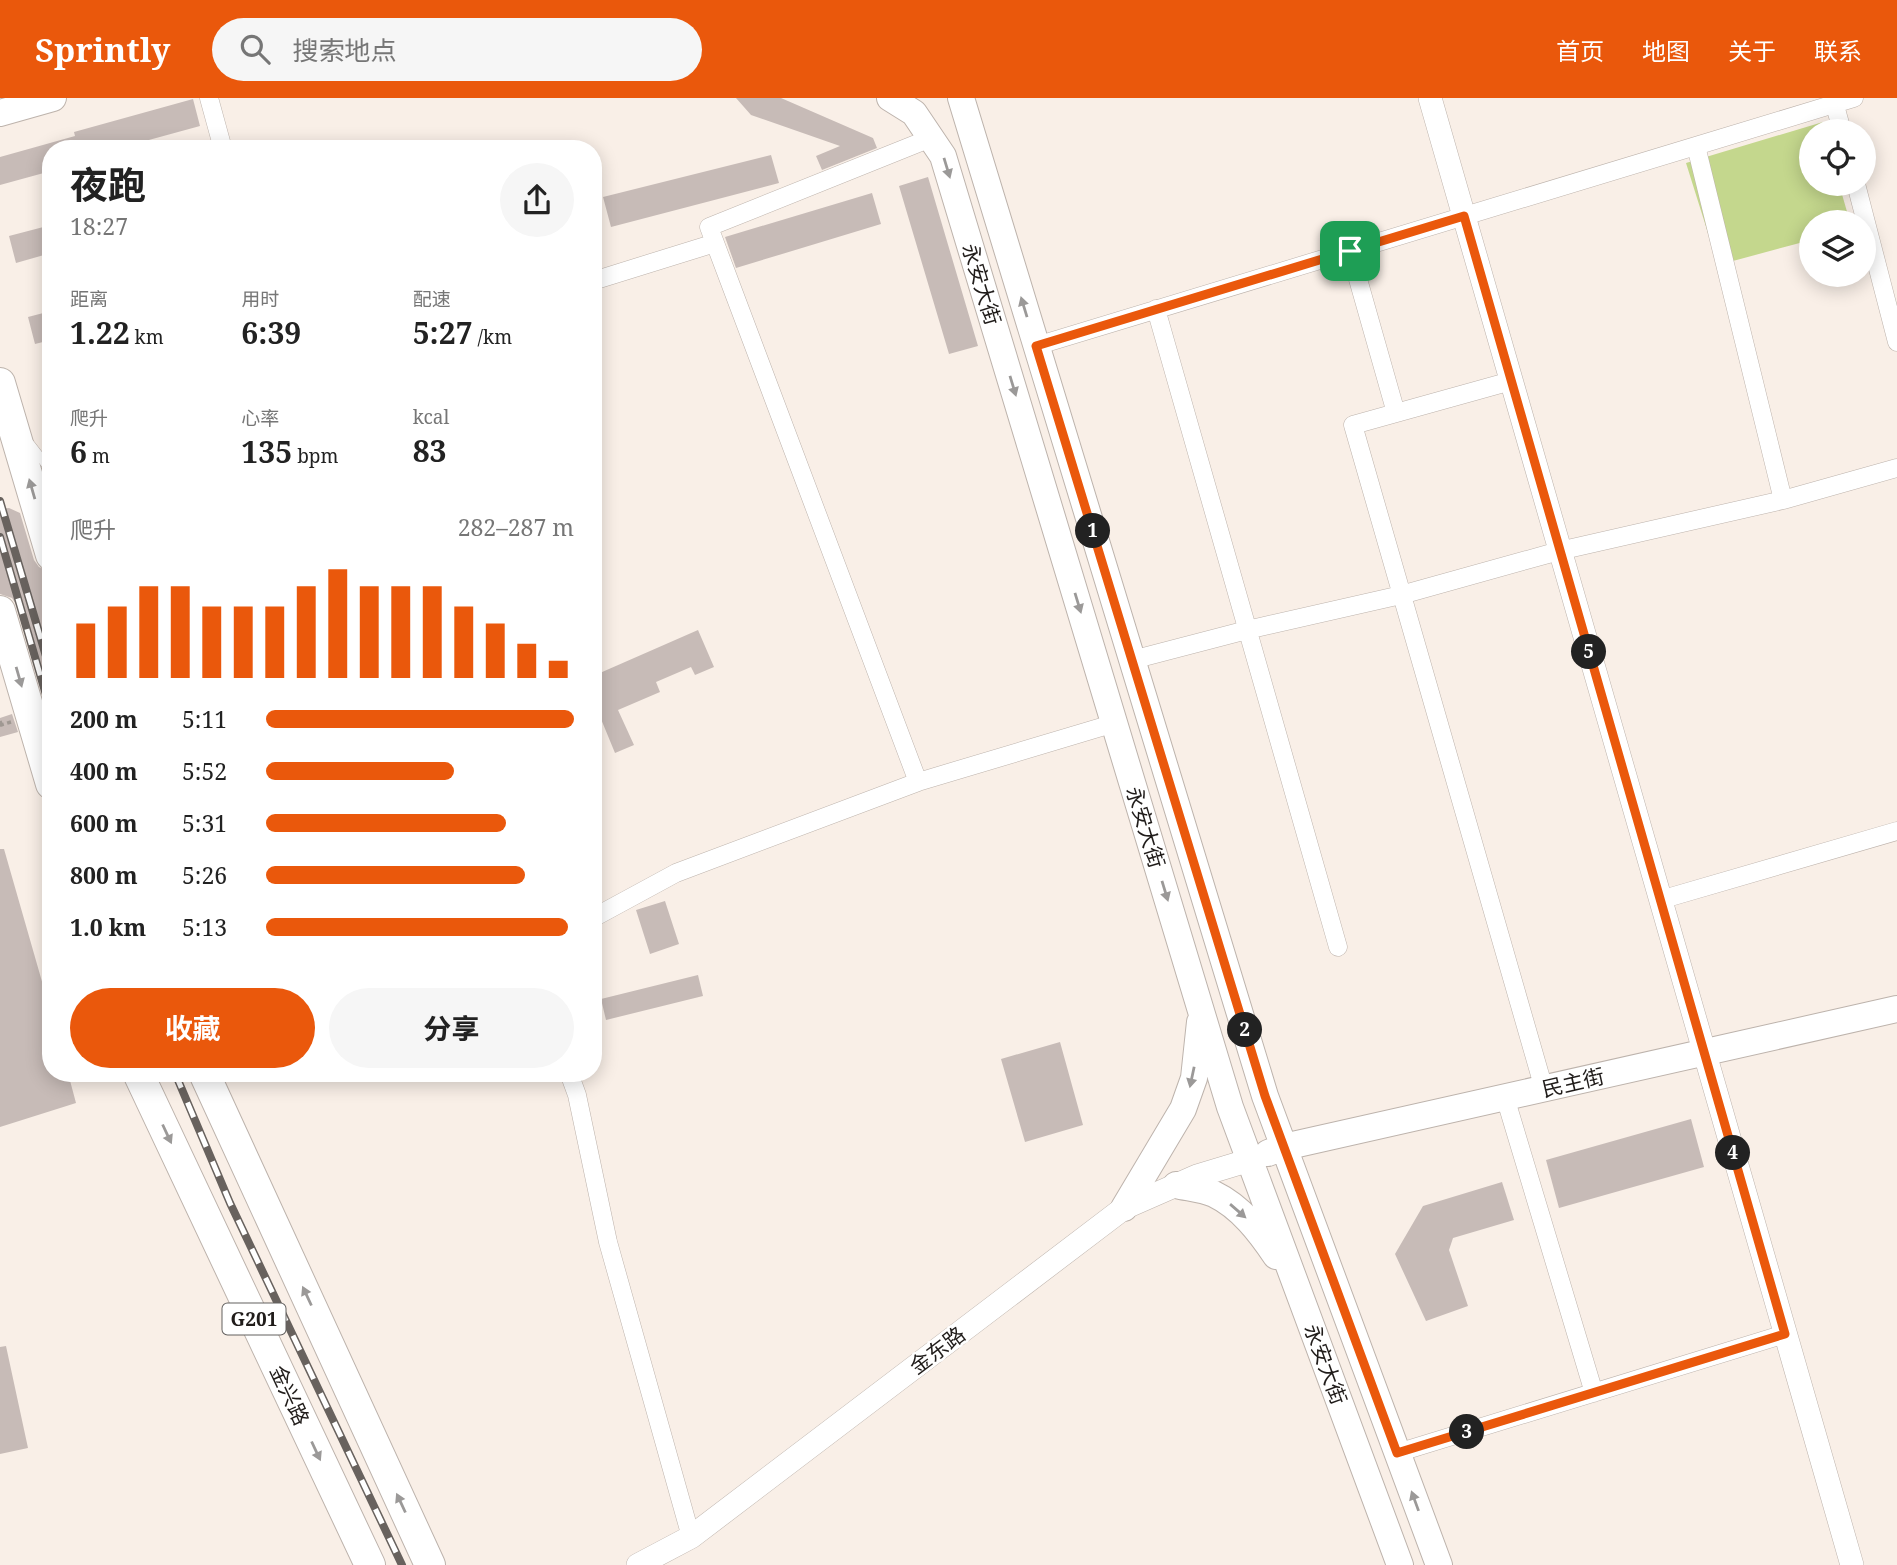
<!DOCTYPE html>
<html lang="zh">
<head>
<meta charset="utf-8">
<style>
	:root { --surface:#fff; --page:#f6f6f6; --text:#222; --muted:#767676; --accent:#ea580c }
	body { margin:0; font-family:"Noto Serif","Noto Sans SC",serif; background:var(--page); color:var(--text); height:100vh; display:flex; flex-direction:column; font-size:26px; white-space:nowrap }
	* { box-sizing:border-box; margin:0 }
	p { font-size:23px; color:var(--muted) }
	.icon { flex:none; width:38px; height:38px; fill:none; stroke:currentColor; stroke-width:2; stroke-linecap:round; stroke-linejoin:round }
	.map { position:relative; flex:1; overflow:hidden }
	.drawer { position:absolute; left:42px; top:42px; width:560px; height:942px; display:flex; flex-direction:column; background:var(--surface); border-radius:28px; box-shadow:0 4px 18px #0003 }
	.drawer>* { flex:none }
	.controls { position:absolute; left:1799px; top:21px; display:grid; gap:14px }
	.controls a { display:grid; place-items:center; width:77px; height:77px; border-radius:50%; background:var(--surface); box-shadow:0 4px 18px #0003; font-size:35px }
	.pin { position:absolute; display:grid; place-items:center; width:60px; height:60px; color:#fff; margin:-30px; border-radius:14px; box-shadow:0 4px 10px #0006 }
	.km { position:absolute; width:35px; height:35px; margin:-18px; border-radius:50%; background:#222; color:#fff; font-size:19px; line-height:35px; text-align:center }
	.round { display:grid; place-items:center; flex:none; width:74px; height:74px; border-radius:37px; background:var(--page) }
	.summary { display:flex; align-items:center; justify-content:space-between; height:119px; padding:0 28px }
	h1 { font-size:38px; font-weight:700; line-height:52px }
	.figures { display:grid; grid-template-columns:repeat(3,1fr); gap:10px; height:119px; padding:7px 28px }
	.figures div { display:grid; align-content:center }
	.figures b { font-size:30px; font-weight:700 }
	.figures small { font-size:19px; font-weight:400 }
	.figures p { font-size:19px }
	.chart { height:196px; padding:14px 28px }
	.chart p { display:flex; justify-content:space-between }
	.chart svg { width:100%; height:126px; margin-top:7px; stroke:var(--accent); stroke-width:6 }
	.button { display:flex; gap:14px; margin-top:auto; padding:14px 28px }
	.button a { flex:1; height:80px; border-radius:42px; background:var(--accent); color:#fff; font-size:28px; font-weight:700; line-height:80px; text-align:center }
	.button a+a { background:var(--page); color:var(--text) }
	ul { padding:0 28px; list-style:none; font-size:23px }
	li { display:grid; grid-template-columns:112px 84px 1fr; align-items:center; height:52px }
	li i { height:18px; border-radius:9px; background:var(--accent) }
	header { display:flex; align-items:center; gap:42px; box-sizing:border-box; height:98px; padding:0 35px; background:var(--accent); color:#fff }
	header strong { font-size:33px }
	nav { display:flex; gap:38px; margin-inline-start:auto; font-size:24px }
	.search { width:490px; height:63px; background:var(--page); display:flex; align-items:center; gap:18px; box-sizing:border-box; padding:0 24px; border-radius:38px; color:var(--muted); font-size:26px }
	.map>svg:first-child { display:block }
</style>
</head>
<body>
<header>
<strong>Sprintly</strong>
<div class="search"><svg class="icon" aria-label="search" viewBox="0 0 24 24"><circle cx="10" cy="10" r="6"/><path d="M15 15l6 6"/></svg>搜索地点</div>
<nav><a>首页</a><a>地图</a><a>关于</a><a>联系</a></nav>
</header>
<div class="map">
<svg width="1897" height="1467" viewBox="0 0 1897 1467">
	<rect width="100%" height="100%" fill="#f9efe7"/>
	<path fill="#c4d78d" d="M1823,24L1825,33H1811V86H1839L1850,124H1811V142L1718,167L1686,65Z"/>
	<path fill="#c7bbb7" d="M736,0H781L873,40L877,50L822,72L816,58L840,48L751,17Z
		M193,1L200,28L116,51H51V73L0,87V59L75,38L74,34Z
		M771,57L779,85L611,129L603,99Z
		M928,79L978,248L949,256L899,88Z
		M872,95L881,126L736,170L725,139Z
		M51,127V155L16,165L9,138Z
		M51,213V242L35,246L28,219Z
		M9,410L20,415L34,462L39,469L51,474V623L17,508L12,500L0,496V411Z
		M698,532L714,569L695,577L691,569L656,584L660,594L618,612L634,647L615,655L601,621L593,624V578Z
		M12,616L18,634L0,639V620Z
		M0,751H4L51,915V975H68L76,1005L0,1029Z
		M665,803L679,846L650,856L636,812Z
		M698,877L703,898L606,922L601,901Z
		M1060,944L1083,1027L1025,1044L1001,961Z
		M1691,1021L1704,1069L1559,1110L1546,1062Z
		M1502,1084L1514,1122L1453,1140L1449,1152L1468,1208L1426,1223L1395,1156L1423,1108Z
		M6,1248L28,1350L0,1356V1249Z"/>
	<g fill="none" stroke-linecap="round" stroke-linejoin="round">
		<defs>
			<path id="service" d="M30,346L51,373"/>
			<path id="minor" d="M209,0L223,51
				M1833,0L1842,33
				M931,40L709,129L918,684L1115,625
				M1696,48L1783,402
				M1856,86L1897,244
				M1350,153L1396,315
				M593,183L715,145
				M1156,211L1338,849
				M1036,248L1854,0
				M1511,283L1353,327L1544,991
				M1132,562L1247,532L1401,497L1559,453L1783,402L1897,370
				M1660,802L1897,733
				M593,820L676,775L918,684
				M569,975L577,997L608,1144L691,1439
				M1505,999L1594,1295
				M1397,1355L1785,1236"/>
			<path id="tertiary" d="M1430,0L1852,1467
				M638,1467L691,1439L1124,1110L1197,1078L1250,1062"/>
			<path id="secondary" d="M890,0L914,15L943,58L1230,1009L1400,1467
				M961,0L1265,998L1439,1467
				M0,15L53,0
				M1268,1055L1284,1049L1897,911
				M1176,1087C1189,1090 1203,1091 1214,1096C1241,1109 1260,1134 1276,1158
				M1124,1110L1183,1011L1194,980L1200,924"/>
			<path id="trunk" d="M0,285L51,457
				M0,513L51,686
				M138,975L370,1467
				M204,975L430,1467"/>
		</defs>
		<use href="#service" stroke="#bdb3ac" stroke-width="10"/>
		<use href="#minor" stroke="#bdb3ac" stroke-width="19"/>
		<use href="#tertiary" stroke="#bdb3ac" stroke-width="24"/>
		<use href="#secondary" stroke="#bdb3ac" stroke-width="28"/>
		<use href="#trunk" stroke="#bdb3ac" stroke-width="32"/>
		<path stroke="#9f9892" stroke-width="3.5" stroke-dasharray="7 3.5" stroke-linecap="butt" d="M0,623L1,627L11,624"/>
		<use href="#service" stroke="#fff" stroke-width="9"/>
		<use href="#minor" stroke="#fff" stroke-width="18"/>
		<use href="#tertiary" stroke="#fff" stroke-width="23"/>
		<use href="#secondary" stroke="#fff" stroke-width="26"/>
		<use href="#trunk" stroke="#fff" stroke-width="30"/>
		<defs>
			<path id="rail" d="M0,403L51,575
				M0,439L51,614
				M175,975L230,1105L402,1467"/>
		</defs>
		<use href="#rail" stroke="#68625e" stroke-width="8"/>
		<use href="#rail" stroke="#fff" stroke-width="5" stroke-dasharray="16" stroke-linecap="butt"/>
	</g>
	<defs><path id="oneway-solid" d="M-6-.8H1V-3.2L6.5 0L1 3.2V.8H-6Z" transform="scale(1.75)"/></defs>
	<g fill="#9b9998">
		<use href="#oneway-solid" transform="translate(947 70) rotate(73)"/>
		<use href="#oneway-solid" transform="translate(1024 209) rotate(-107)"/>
		<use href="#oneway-solid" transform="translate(1013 288) rotate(73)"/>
		<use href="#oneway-solid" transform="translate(32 391) rotate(-106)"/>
		<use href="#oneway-solid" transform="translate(1078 505) rotate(73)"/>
		<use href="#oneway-solid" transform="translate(19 579) rotate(74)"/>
		<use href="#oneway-solid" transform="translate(1165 793) rotate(73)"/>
		<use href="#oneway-solid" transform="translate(1192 979) rotate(102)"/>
		<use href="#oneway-solid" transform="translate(167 1036) rotate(65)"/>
		<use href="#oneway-solid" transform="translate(1238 1113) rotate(41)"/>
		<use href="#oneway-solid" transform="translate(307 1198) rotate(-115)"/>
		<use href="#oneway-solid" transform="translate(316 1353) rotate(65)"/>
		<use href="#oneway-solid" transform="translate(1415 1403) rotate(-110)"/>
		<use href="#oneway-solid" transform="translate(401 1405) rotate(-115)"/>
	</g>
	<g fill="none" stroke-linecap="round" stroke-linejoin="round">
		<defs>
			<path id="route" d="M1464,118L1785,1236L1397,1355L1265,998L1036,248Z"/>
		</defs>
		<use href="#route" stroke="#fff" stroke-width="14"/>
		<use href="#route" stroke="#ea580c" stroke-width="9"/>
	</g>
	<g text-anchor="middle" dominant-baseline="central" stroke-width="5" stroke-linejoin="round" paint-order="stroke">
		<rect fill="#fff" stroke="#63605f" stroke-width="2" x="222.5" y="1205.5" width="63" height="31" rx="5"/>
		<g font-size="19" font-weight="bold" fill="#201c1a">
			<text x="254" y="1221">G201</text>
		</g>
		<g font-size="21" fill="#201c1a" stroke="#fff">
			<text transform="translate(982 186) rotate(73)">永安大街</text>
			<text transform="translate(1146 729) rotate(73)">永安大街</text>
			<text transform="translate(1573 984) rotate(-13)">民主街</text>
			<text transform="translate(937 1252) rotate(-37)">金东路</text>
			<text transform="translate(1326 1266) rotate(70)">永安大街</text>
			<text transform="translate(290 1297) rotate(65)">金兴路</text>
		</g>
	</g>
</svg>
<div class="controls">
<a><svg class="icon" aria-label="locate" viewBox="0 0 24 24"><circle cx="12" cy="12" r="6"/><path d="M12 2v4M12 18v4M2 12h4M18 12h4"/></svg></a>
<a><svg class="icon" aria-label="layers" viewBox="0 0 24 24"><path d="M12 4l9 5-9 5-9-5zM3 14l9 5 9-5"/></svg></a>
</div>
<div class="pin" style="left:1350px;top:153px;background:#1e9e55"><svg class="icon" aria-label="arrive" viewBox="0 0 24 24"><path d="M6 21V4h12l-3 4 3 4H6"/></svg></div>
<b class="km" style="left:1093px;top:433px">1</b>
<b class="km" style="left:1245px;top:932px">2</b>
<b class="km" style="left:1467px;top:1334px">3</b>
<b class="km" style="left:1733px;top:1055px">4</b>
<b class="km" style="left:1589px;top:554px">5</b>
<section class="drawer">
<div class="summary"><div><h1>夜跑</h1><p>18:27</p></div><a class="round"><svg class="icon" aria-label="share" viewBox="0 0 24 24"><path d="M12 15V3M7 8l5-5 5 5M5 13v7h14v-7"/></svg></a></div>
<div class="figures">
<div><p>距离</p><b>1.22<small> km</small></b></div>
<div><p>用时</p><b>6:39</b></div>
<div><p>配速</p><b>5:27<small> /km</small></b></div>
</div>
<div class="figures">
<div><p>爬升</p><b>6<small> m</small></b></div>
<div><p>心率</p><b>135<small> bpm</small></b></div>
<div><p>kcal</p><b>83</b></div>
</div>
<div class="chart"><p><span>爬升</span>282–287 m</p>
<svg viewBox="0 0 160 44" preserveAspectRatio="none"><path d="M5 44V25M15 44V19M25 44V12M35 44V12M45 44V19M55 44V19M65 44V19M75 44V12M85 44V6M95 44V12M105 44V12M115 44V12M125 44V19M135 44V25M145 44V32M155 44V38"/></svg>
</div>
<ul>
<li><b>200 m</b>5:11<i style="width:100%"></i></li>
<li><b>400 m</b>5:52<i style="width:61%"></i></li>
<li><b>600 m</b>5:31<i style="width:78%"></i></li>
<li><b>800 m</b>5:26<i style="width:84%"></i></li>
<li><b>1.0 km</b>5:13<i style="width:98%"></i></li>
</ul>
<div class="button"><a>收藏</a><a>分享</a></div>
</section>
</div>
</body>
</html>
